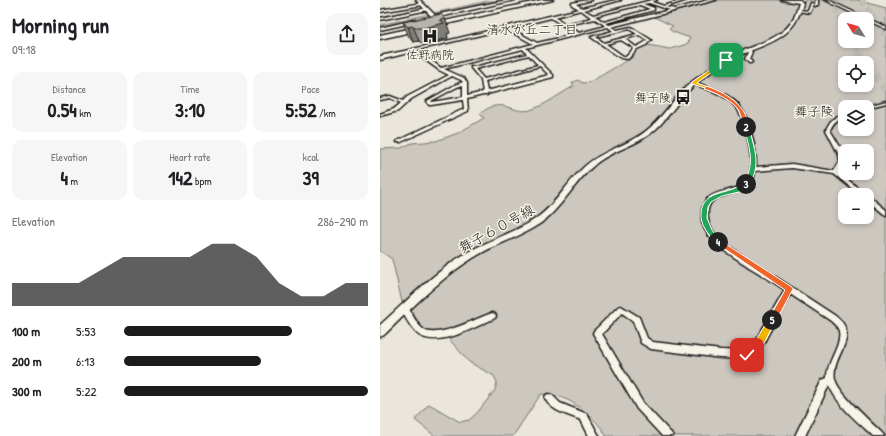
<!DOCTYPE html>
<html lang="en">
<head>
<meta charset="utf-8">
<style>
	:root { --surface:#fff; --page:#f6f6f6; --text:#202124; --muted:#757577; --accent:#1c1c1c }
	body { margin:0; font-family:"Patrick Hand","Klee One",sans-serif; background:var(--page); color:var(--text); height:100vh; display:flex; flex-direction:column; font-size:15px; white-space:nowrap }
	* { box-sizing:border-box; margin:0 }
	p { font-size:13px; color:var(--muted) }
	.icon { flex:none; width:22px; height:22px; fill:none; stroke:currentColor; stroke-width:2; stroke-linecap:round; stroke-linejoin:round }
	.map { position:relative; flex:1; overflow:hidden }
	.details { display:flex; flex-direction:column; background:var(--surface); width:380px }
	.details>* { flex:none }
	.needle { width:26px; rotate:307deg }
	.fabs { position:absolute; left:458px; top:12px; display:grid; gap:8px }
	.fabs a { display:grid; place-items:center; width:36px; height:36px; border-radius:8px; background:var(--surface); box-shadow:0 2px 6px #0003; font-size:20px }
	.pin { position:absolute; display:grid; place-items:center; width:34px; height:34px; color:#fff; margin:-17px; border-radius:8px; box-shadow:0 2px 6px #0006 }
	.km { position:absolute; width:20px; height:20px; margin:-10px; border-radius:50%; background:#222; color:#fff; font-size:11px; line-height:20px; text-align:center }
	.round { display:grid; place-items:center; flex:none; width:42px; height:42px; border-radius:12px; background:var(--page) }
	.overview { display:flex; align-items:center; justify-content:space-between; height:68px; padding:0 12px }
	h1 { font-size:22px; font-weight:700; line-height:30px }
	.metrics { display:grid; grid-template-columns:repeat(3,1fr); gap:6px; height:68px; padding:4px 12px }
	.metrics div { display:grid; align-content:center; border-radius:10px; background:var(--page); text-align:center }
	.metrics b { font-size:20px; font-weight:700 }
	.metrics small { font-size:11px; font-weight:400 }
	.metrics p { font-size:11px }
	.chart { height:112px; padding:8px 12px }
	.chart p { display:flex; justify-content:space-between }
	.chart svg { width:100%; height:72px; margin-top:4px; fill:var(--accent); opacity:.7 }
	ul { padding:0 12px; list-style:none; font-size:13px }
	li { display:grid; grid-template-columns:64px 48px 1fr; align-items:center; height:30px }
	li i { height:10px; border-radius:5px; background:var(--accent) }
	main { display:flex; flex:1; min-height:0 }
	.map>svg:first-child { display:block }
</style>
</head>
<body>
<main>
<section class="details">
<div class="overview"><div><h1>Morning run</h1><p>09:18</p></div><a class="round"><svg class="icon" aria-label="share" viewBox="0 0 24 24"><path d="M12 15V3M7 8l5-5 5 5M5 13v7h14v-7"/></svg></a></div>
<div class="metrics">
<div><p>Distance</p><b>0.54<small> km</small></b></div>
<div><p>Time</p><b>3:10</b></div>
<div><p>Pace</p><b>5:52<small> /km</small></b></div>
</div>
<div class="metrics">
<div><p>Elevation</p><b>4<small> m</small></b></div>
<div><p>Heart rate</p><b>142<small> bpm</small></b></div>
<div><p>kcal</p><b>39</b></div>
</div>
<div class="chart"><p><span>Elevation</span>286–290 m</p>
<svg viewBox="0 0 160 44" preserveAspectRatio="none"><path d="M0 44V30L10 30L20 30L30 30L40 22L50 14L60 14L70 14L80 14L90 6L100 6L110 14L120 30L130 38L140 38L150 30L160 30V44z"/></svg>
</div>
<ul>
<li><b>100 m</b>5:53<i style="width:69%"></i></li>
<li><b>200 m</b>6:13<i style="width:56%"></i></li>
<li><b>300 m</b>5:22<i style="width:100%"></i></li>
</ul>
</section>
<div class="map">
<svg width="506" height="436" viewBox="0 0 506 436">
	<rect width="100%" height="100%" fill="#eae6dc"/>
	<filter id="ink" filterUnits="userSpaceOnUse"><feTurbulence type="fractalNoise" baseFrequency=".025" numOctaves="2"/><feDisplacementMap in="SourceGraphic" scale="8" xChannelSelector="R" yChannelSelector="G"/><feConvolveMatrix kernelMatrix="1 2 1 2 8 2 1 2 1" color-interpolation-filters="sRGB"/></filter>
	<g filter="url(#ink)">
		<path fill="#ccc8c0" stroke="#74726e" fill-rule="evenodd" d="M340,0H396L423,3L425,0H477L506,8V436H226C220,422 195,401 180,397C174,395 167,395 161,394L133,436H55L35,420L49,404L80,422L89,420L97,413L115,390L117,382L114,376L89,362L68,338L45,332L29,308L37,294L22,302L12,259L0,251V149L21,148L32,143L56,141L78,133L104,118L100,114C123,94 133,117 153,109C167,104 181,93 194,86L192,83L198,80L203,83L210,82L253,57L258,48L268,45L290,49L304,45L308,43L310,38L293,32L289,29L293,26L274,17ZM465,19H487V41H465ZM465,63H487V85H465ZM465,107H487V129H465ZM465,151H487V173H465ZM465,195H487V217H465Z"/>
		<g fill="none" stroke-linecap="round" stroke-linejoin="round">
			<path fill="#a3a19a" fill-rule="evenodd" d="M109,0H122L119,2L0,28V24Z"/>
			<path stroke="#c1beb6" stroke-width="6" stroke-dasharray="6 3" stroke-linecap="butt" d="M451,0L465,29
				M482,0L506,38
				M471,41L480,54"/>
			<path stroke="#c1beb6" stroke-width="8" stroke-dasharray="8 4" stroke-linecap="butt" d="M479,53L486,63
				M487,65L506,90"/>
			<defs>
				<path id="minor" d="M207,0H212L196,4L202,8L236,0H241L204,10L213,15L272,0H277L272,2L284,6L303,0H307L286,7L294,9V11L231,27L237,30L251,27L271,40L266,45L257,49L248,59L241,58L211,37L233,31L228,27L146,48L173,75V77L107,94V95H103L87,99L88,111L21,142H17V141L84,109L83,100L51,105H49L47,101L75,85L83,82L81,80L72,76L31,99L18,111L0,116V114L14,109L21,103L10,98L0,100V98L10,96L23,101L27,97L69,75L59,70L33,51V49L199,9L192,5V3ZM269,3L290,10L229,25L226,23L274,10V8L263,4ZM260,5L270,9L224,22L215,16ZM201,10L212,18L185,24L175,17ZM171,18L196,34L157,43L130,28ZM215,19L226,26L199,33L188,25ZM126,29L153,44L61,68L37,50ZM249,29L257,34L224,43L216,37ZM259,35L267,40L264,43L256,47L245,39ZM241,40L254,48L246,57L243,56L226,44ZM143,49L147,54L94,67L91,66V68L101,80L103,92L87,96V83L84,78L64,69ZM149,55L158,65L104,79L95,69ZM160,66L169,75L107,91L105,81ZM83,85V97L52,102L51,101L77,87Z
					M436,0H438V5L436,6L433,5L430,13L418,11L420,10L428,11L431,3L435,4Z
					M445,0H448L506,27V29L487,20V19H484Z
					M42,3L43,5L0,12V10Z
					M47,8L48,10L0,20V18Z
					M367,49H369L372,52L369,59L372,62L371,63H369L365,59L368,52L366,50Z
					M313,82H315C349,95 363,98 372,136C375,146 376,157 376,167L412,164L454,171L460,161L459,155L446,130C450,120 455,116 465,114V116C457,119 453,123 450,130L465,155V162L459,173L487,195H480L454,174L412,168L375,171C373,193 352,191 337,198C332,200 329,204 328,210C326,225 334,235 345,244L454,315C484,336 450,355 455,379C458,393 491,422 502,433L504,436H493C478,422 457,405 449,385L425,436H415L442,380L447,378C446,362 462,346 459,331C458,327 454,324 451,321L410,294L378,353L370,358L367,359L341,358L271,349L261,343L253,321L242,313L222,334L263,403L291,433L293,436H282L257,409L214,335L213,333L214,331L238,307L241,306L259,317L267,338L273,342L341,350L366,351L372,347L405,290C393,282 381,274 369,267C352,255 318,238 322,213C322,208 324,203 327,199C338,188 359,193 368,179C376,166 366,118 355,106C345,94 327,89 313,84Z
					M506,101V103L487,108V107H485Z
					M487,195L489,196L506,210V215L504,214L487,200Z
					M25,306L28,307C32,314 37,325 44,330C58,339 97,318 112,313L115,314L116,316L115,318C95,327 59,348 39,335C31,329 25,317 21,309L22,307Z
					M169,394L172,395L180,403L207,414L219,436H209L201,420C189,415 170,411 165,398L166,395Z"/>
				<path id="tertiary" d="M36,0H40L55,15L127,0H135L55,18H50L51,16Z
					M329,0H336L293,11L291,10Z
					M401,0H420L423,3C422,8 420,13 418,17C407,42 378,46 356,57C343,63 330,73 318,82C301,95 291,115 276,129C259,145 236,149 218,162C197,178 185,203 165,220C143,237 116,243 93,258C59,279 32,308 4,335L0,337V325C28,300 55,271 88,252C111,239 137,232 158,217C177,203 188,181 205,166C223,150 247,146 266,131C284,117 295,95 313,81C325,72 338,63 351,56C372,44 402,41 414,18C416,13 417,8 419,3Z
					M34,20H36V22L0,30V28Z
					M34,49L36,50V51L0,60V56Z"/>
				<path id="motorway" d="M162,0H173L0,39V35Z"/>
			</defs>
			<use href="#minor" stroke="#1c1c1c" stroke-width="3"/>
			<use href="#tertiary" stroke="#1c1c1c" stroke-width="3"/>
			<use href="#motorway" stroke="#1c1c1c" stroke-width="3"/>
			<use href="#minor" fill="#f7f3e8" fill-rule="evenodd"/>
			<use href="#tertiary" fill="#f7f3e8" fill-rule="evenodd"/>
			<use href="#motorway" fill="#f7f3e8" fill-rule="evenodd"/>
		</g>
		<path fill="#9d9b94" stroke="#1c1c1c" d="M23,22L70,33L67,34L68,38L48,43H41L39,41L33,42L29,37Z"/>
		<path fill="#7f7e78" stroke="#1c1c1c" d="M65,18L70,33L67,34L68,38L48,43L43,28L60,20Z
			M33,26L39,41L33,42L28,27Z"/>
		<path fill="#b6b4ac" stroke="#1c1c1c" d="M61,14L65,18L60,20L64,23L43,28H35L33,26L28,27L23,22Z"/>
	</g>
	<path fill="#f5b400" stroke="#fff" d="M344,60H348L317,83L328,87V89L312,84V82Z"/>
	<path fill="#f0652b" stroke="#fff" d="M326,86C345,92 369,106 368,128L364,127C362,122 361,116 359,111C354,101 334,92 324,89Z"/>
	<path fill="#22a559" stroke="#fff" d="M366,125L369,127C374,149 382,164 369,185L366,186L363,184C376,164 369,148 364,127Z"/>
	<path fill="#22a559" stroke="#fff" d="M364,182L369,184L363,191L342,196L331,202L328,207L327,218L332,230L341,242L338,244L336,243C328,234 320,225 321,213C323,188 351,196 364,182Z"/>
	<path fill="#f0652b" stroke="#fff" d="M338,239L412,287L413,289L395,323H389L388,320L405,290L336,243V240Z"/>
	<path fill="#f5b400" stroke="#fff" d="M392,317L396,320L379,353L367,359L364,358L363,355L364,352L372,347L389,318Z"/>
	<defs>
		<symbol id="hospital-bare" viewBox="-9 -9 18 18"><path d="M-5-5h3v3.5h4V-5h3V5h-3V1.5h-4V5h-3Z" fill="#1c1c1c" stroke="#f7f3e8" stroke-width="2.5" paint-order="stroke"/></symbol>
		<symbol id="bus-bare" viewBox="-9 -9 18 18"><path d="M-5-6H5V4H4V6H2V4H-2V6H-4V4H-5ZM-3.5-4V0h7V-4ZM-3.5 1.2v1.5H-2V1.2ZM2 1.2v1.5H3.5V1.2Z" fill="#1c1c1c" stroke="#f7f3e8" stroke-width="2.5" paint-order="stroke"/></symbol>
	</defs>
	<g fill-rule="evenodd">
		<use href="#hospital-bare" x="39" y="25" width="22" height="22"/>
		<use href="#bus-bare" x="292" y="86" width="22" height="22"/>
	</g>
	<g text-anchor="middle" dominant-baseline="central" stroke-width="3" stroke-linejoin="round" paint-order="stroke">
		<g font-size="12" fill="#1c1c1c" stroke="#f7f3e8">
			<text x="50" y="54">佐野病院</text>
			<text x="291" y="97" text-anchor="end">舞子陵</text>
		</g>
		<g font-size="13" fill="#1c1c1c" stroke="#f7f3e8">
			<text x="152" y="29">清水が丘二丁目</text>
			<text x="434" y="111">舞子陵</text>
		</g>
		<g font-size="14" fill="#1c1c1c" stroke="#f7f3e8">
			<text transform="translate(116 228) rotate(-29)">舞子６０号線</text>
		</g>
	</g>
</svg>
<div class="fabs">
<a><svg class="needle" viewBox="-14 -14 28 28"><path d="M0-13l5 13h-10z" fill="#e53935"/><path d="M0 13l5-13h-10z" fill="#757577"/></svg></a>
<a><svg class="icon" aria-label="locate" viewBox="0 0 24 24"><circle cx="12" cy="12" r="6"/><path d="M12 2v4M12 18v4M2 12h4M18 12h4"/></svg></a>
<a><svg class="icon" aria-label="layers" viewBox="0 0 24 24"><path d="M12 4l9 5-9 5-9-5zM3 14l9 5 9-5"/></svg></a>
<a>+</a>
<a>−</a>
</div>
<div class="pin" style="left:346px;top:60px;background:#1e9e55"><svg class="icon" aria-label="arrive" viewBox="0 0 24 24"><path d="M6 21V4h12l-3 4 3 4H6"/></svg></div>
<div class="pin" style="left:367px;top:355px;background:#d93025"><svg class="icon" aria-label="check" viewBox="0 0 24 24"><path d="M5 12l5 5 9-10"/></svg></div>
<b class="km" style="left:366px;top:127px">2</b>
<b class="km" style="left:366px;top:184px">3</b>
<b class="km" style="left:338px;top:242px">4</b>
<b class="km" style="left:392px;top:320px">5</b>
</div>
</main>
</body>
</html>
